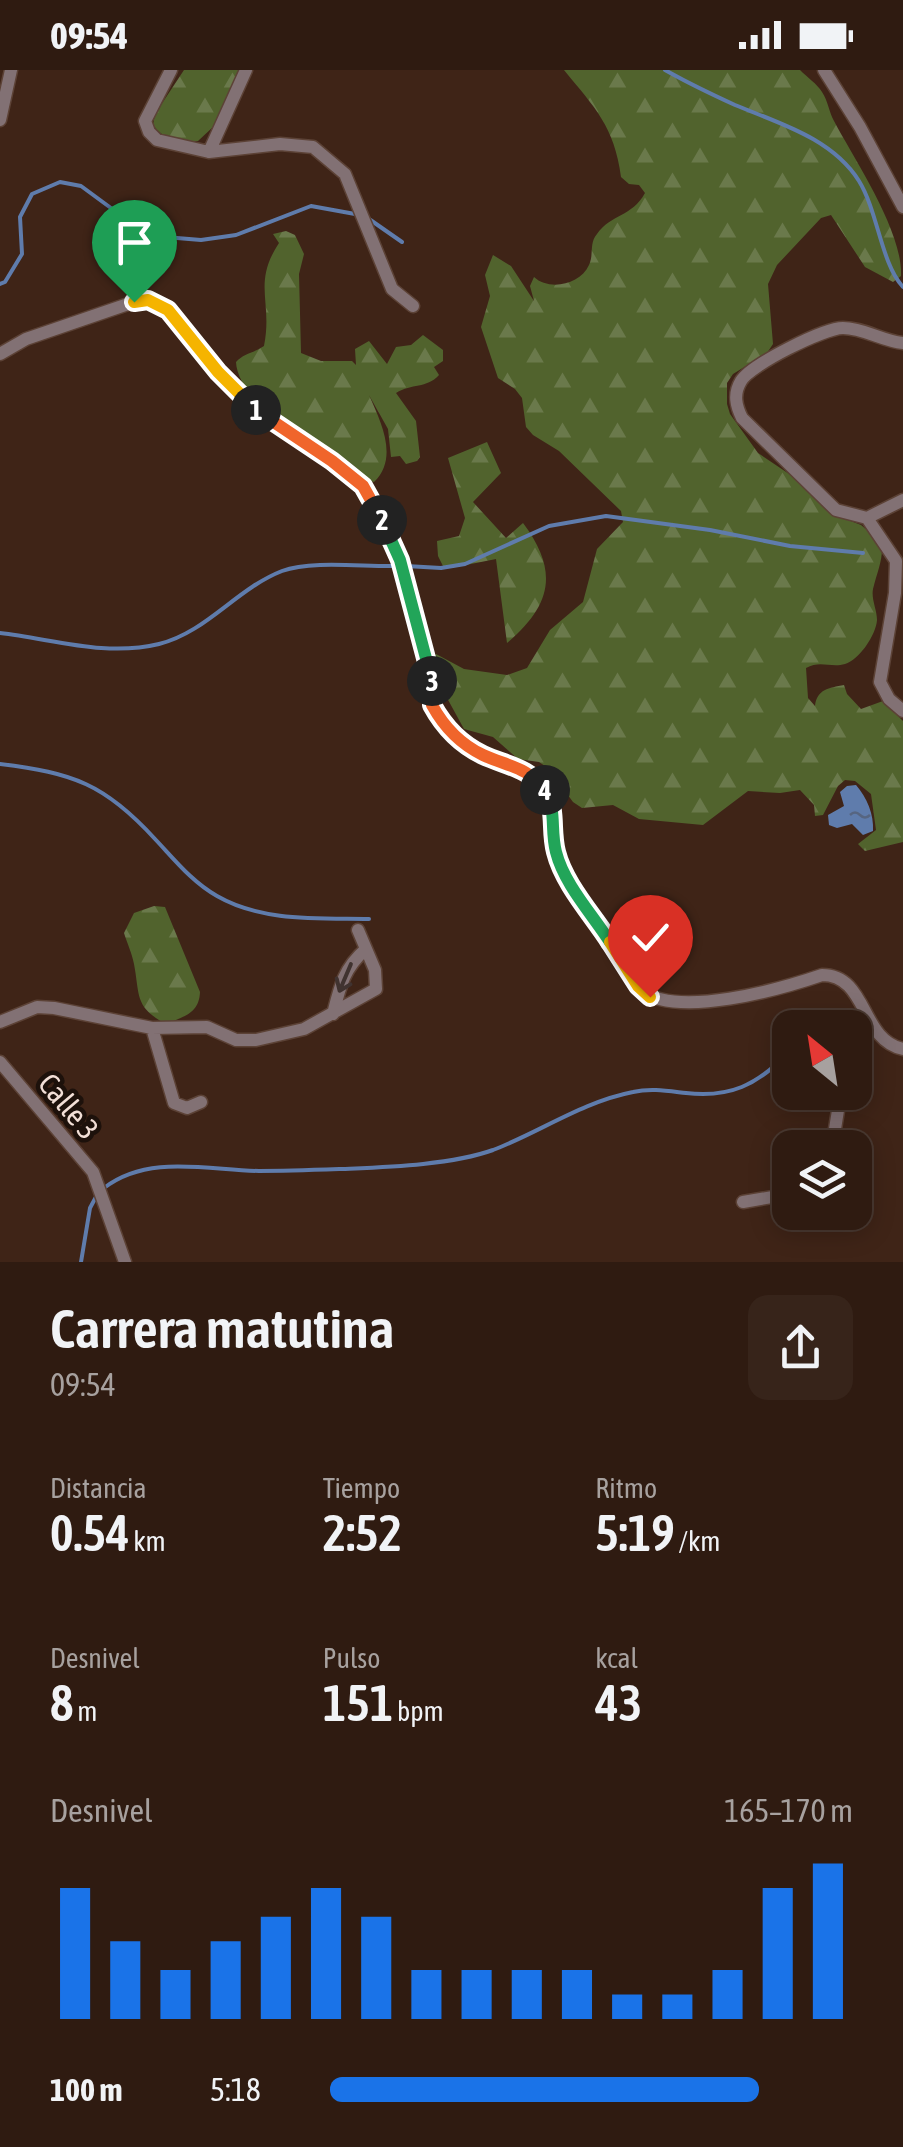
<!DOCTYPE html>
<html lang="es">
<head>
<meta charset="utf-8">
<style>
	:root { --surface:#2f1b11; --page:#37241a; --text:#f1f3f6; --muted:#a7a19f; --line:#4a3931; --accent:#1a73e8 }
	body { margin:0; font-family:"Asap Condensed",sans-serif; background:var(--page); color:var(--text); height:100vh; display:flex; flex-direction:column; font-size:38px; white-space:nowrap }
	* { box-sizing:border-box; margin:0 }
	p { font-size:32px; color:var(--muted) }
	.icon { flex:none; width:55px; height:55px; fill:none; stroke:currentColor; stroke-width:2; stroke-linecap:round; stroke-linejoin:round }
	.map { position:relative; height:1192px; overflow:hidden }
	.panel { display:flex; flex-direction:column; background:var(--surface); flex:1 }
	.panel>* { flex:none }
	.needle { width:65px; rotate:330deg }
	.buttons { position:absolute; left:772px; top:940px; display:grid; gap:20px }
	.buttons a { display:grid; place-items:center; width:100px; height:100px; border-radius:20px; background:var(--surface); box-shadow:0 5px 25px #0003,0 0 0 2px var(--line); font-size:50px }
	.pin { position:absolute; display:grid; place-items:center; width:85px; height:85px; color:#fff; margin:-102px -42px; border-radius:50% 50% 50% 0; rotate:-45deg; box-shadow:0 0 10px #0007 }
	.pin .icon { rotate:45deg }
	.km { position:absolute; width:50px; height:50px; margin:-25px; border-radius:50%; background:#222; color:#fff; font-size:28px; line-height:50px; text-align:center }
	.round { display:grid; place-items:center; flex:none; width:105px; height:105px; border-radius:20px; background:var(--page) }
	.head { display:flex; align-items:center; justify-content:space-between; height:170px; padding:0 50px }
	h1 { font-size:55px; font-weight:600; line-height:75px }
	.metrics { display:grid; grid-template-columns:repeat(3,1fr); gap:15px; height:170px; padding:10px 50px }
	.metrics div { display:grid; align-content:center }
	.metrics b { font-size:50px; font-weight:600 }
	.metrics small { font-size:28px; font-weight:400 }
	.metrics p { font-size:28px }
	.chart { height:280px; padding:20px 50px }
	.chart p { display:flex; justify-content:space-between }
	.chart svg { width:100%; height:180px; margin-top:10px; stroke:var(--accent); stroke-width:6 }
	ul { padding:0 50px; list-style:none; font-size:32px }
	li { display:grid; grid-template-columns:160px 120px 1fr; align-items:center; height:75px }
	li i { height:25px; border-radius:12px; background:var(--accent) }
	.status { display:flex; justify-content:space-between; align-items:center; height:70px; padding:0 50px; background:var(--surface); direction:ltr }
	.status svg { height:28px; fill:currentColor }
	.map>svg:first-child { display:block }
</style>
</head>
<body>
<div class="status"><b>09:54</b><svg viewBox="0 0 49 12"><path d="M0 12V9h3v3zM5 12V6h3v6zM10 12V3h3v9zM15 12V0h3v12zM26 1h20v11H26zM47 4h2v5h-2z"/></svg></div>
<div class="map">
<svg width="903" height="1192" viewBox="0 0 903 1192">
	<defs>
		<pattern id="forest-firs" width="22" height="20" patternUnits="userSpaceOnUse" patternTransform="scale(2.5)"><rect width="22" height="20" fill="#51632d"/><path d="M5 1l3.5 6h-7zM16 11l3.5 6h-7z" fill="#6a794b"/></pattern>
		<pattern id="water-ripples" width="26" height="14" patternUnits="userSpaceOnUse" patternTransform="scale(2.5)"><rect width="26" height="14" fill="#5f7cac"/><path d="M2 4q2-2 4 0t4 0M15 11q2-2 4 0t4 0" fill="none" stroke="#566581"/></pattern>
	</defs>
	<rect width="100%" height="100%" fill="#3f2417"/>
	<path fill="url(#forest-firs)" d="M184,0H241L230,41L198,71C179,72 165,71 153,55L155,44Z
		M564,0H800C807,7 817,14 822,22C828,31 829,42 834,51C854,89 903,161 901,206L893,212L865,197L831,145L821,148L777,195L768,214L773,274L767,283L733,304L727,313V334L730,344L758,383L810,418L830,443L861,455L882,473C883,491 877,502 873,519C871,529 877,540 877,550C876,565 859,590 845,594C831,598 820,590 806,598L808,628L815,636C817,619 829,618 844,615L847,624L861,639L883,631L903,651V772L865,781L858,774L876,760L871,724L855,711L845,710L838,716L823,745L815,746L814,735L800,720L780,723L748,721L703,755L639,749L613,735L582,738L573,732L548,698L539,692L518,689L493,667L464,659L429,595L436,584L464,599L507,605L527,598L550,560L583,532L597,479L623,452L621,441L559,381L533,365L526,357L522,328L515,319L498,308L481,257L490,226L485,205L493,185L511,196L534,231L530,216L534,207C549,221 580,215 589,195C594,185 589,173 597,164C611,144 632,147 645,123L639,115L629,114L621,107C614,56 595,38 564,0Z
		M286,161L295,165L304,184L299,204L301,283L321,291H352L356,295L355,279L369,271L387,294L396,277L411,275L423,265L443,280V291L434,297L439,305C426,319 412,313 396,323L416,351L420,387L417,391L406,394L400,386L391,387L388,359L369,325C381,352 399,388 374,412C359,408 342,405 329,396C301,379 237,326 236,292C244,283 254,283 264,276C273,231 252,214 279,173L273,164Z
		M487,372L501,403L473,432L506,468L523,453C559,501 552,535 507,573L496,489L451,498L443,496L438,486L437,471L459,466L465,448L448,388Z
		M154,836L165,837L200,922C199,944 184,946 166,954C134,937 140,925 134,894C132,883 127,873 124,863L134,843Z"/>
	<path fill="url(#water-ripples)" d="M856,715C867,728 874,744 873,761L863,765L852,754L837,758L829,755L828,745L844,736L840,722L847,716Z"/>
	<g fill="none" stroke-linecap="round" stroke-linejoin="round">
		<path stroke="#5f7cac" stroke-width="4" d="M665,0C688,13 711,24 735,35C778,53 832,68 859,111C878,142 881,193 903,217
			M369,149L402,172
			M0,214L5,212L22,184L20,147L32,124L60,112L81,116L134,155L165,167L201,170L236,165L311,136L355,144
			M406,496L441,498L465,494L549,456L606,446L710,460L790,476L863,483
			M0,563C53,569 105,587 159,574C207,562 236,519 282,501C312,490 364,497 396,496
			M0,694C73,703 105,714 155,769C174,789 192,812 217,826C262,852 319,848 369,849
			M104,1118C148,1084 207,1100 259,1101C287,1101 314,1100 342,1099C387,1097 451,1095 493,1080C540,1062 582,1032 633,1022C651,1018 668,1021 686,1023C730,1028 757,1015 787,984
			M81,1192L90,1138L97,1125"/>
		<defs>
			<path id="minor" d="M171,0L145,51L149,62L157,70L209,82L280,74L313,77L345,104L392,219L413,236
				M824,0L860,57L903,137
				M0,50L11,0
				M209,82L246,0
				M903,273C882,271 864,258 843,258C824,258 750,295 741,311C733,324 736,336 742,348L836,440L867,448L903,430
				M0,284L26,269L134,232C162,228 172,246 188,266C210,293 233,323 261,344C290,366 346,390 366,420C404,481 417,554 435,622L432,635C444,656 458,672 480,684C504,696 530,695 546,721C560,744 552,771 561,796L641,920C677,949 781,919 822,905C868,905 860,970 903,979
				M867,448L896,491L895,523L880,612L889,629L903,641
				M333,944C340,916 344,898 366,879
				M0,952L37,937L54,938L152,958L207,957L236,970H256L304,959L376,919L375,900L358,860
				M152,958L174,1033L187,1038L201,1032
				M855,986L867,949
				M0,992L93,1102L125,1192
				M837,1078L834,1065L841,1022
				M743,1132L790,1124"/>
		</defs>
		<use href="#minor" stroke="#5c4236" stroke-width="15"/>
		<use href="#minor" stroke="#827174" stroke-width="12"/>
	</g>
	<defs><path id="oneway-shaft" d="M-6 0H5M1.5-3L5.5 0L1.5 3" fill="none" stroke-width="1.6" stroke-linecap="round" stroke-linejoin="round" transform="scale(2.5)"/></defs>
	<use stroke="#403330" href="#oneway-shaft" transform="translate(345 908) rotate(113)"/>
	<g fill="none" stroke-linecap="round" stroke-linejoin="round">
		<defs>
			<path id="split-1" d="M134,232L148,230L168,240L218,302L256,340"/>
			<path id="split-2" d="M256,340L332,391L363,416L382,450"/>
			<path id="split-3" d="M382,450L400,490L432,611"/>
			<path id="split-4" d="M432,611L434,622L432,635C444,657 460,674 483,685C507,696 528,697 545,720"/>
			<path id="split-5" d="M545,720C557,741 550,759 556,782C564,814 592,844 610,872"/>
			<path id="split-6" d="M610,872L638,916L650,927"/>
		</defs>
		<use href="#split-1" stroke="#fff" stroke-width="20"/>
		<use href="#split-2" stroke="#fff" stroke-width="20"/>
		<use href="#split-3" stroke="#fff" stroke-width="20"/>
		<use href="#split-4" stroke="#fff" stroke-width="20"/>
		<use href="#split-5" stroke="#fff" stroke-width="20"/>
		<use href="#split-6" stroke="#fff" stroke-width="20"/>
		<use href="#split-1" stroke="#f5b400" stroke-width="12"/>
		<use href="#split-2" stroke="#f0652b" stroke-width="12"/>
		<use href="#split-3" stroke="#22a559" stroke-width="12"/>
		<use href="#split-4" stroke="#f0652b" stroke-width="12"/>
		<use href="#split-5" stroke="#22a559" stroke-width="12"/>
		<use href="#split-6" stroke="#f5b400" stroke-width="12"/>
	</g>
	<g text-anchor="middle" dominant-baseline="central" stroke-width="9" stroke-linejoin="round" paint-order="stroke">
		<g font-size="30" fill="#f2dfd7" stroke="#1d110b">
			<text transform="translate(69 1036) rotate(50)">Calle 3</text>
		</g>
	</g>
</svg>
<div class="buttons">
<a><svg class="needle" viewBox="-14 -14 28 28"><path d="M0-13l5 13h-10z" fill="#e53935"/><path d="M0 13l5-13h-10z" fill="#a7a19f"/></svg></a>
<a><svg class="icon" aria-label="layers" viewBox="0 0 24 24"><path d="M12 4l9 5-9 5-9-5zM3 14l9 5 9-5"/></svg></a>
</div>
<div class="pin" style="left:134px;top:232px;background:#1e9e55"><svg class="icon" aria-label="arrive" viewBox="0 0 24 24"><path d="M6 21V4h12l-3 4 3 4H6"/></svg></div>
<div class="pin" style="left:650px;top:927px;background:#d93025"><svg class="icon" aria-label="check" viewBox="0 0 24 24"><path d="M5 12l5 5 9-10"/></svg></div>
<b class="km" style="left:256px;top:340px">1</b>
<b class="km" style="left:382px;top:450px">2</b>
<b class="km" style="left:432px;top:611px">3</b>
<b class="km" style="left:545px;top:720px">4</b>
</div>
<section class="panel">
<div class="head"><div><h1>Carrera matutina</h1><p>09:54</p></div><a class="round"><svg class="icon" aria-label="share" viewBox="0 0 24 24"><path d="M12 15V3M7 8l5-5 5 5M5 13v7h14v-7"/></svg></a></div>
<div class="metrics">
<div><p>Distancia</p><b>0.54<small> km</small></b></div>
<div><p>Tiempo</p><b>2:52</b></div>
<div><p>Ritmo</p><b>5:19<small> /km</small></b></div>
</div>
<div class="metrics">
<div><p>Desnivel</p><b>8<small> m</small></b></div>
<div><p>Pulso</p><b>151<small> bpm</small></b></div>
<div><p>kcal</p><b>43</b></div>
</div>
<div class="chart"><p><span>Desnivel</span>165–170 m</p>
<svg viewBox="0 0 160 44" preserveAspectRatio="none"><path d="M5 44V12M15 44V25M25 44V32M35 44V25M45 44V19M55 44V12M65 44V19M75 44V32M85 44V32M95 44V32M105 44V32M115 44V38M125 44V38M135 44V32M145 44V12M155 44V6"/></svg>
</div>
<ul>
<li><b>100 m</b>5:18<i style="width:82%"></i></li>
</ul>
</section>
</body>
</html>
